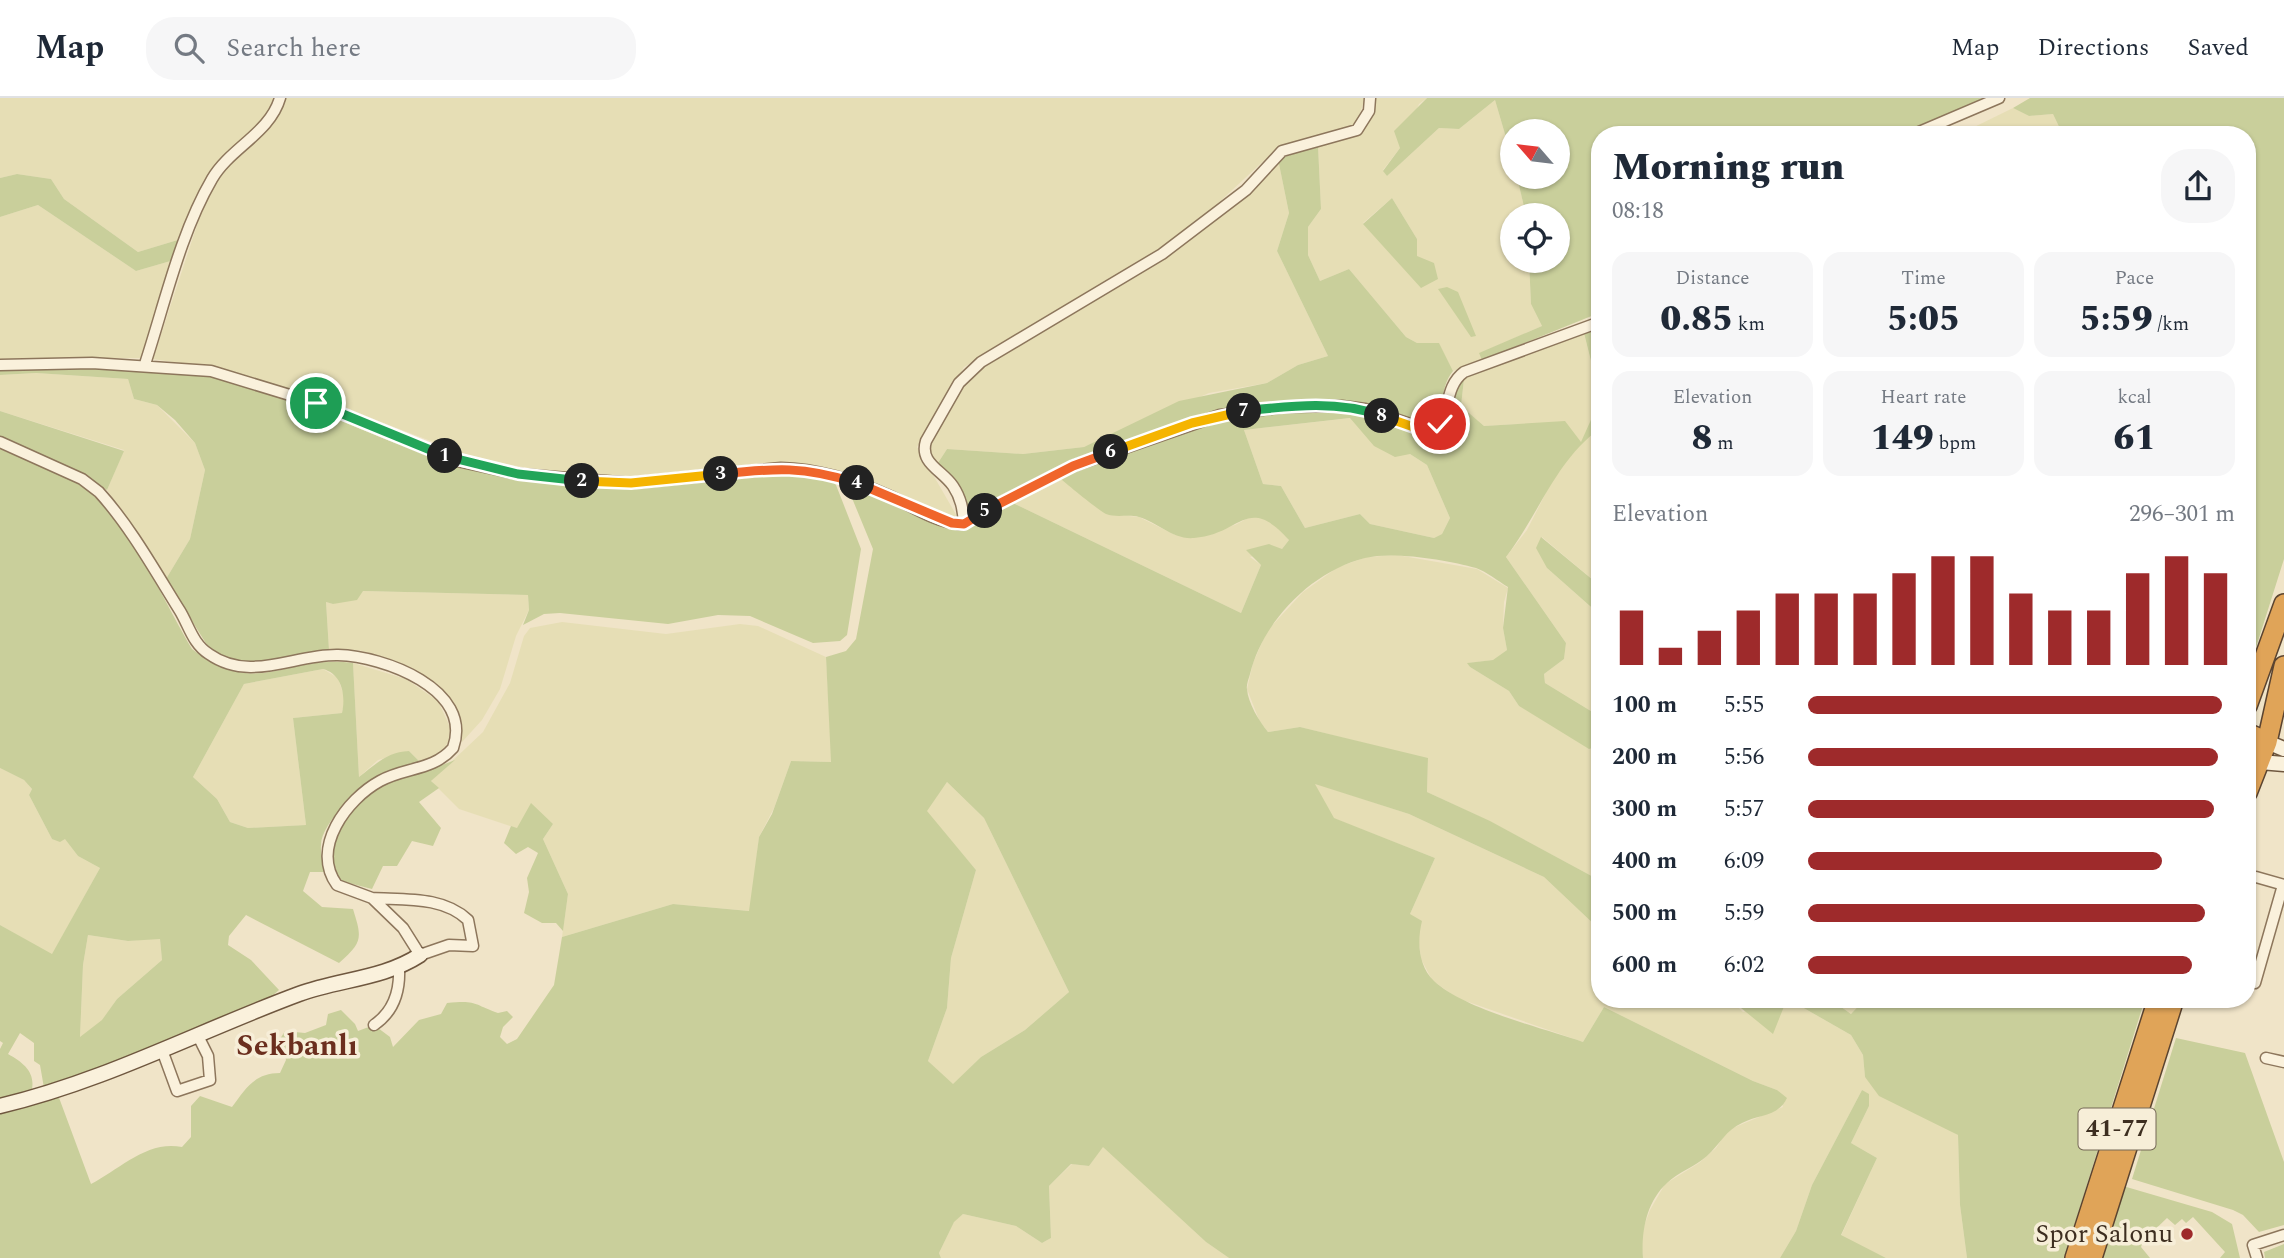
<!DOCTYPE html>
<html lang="en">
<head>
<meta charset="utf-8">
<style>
	:root { --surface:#fff; --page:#f6f6f7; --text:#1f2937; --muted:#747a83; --line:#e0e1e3; --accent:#9e2a2b }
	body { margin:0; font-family:Spectral,serif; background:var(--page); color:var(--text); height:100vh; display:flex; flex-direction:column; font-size:26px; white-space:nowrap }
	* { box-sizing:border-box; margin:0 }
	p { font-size:23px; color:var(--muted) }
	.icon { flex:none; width:38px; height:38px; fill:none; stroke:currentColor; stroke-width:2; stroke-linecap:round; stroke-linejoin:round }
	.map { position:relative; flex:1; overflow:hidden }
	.details { position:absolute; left:1591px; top:28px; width:665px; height:882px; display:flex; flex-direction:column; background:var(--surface); border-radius:28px; box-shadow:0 2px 5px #0004 }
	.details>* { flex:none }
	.needle { width:46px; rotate:298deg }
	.tools { position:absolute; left:1500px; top:21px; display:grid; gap:14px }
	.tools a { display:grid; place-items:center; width:70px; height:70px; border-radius:50%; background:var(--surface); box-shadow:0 2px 5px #0004; font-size:35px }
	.pin { position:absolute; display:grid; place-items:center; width:60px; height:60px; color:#fff; margin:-30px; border:4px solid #fff; border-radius:50%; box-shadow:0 2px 7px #0007 }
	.km { position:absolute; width:35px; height:35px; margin:-18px; border-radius:50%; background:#222; color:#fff; font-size:19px; line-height:35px; text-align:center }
	.round { display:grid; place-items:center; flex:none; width:74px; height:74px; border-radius:28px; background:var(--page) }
	.headline { display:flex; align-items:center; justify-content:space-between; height:119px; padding:0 21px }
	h1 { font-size:38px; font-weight:800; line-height:52px }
	.metrics { display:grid; grid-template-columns:repeat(3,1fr); gap:10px; height:119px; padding:7px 21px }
	.metrics div { display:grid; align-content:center; border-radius:18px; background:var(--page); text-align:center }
	.metrics b { font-size:35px; font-weight:800 }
	.metrics small { font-size:19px; font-weight:400 }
	.metrics p { font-size:19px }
	.chart { height:196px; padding:14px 21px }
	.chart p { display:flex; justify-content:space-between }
	.chart svg { width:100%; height:126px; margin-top:7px; stroke:var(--accent); stroke-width:6 }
	ul { padding:0 21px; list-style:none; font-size:23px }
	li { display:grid; grid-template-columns:112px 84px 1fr; align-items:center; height:52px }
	li i { height:18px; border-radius:9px; background:var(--accent) }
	header { display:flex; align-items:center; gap:42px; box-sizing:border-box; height:98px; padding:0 35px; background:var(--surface); border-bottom:2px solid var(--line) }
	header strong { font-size:33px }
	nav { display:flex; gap:38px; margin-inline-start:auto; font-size:24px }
	.search { width:490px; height:63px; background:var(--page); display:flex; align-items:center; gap:18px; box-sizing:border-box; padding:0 24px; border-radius:28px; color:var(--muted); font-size:26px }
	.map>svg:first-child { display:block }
</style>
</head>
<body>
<header>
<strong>Map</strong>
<div class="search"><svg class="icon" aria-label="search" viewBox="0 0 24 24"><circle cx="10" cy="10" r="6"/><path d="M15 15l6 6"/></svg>Search here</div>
<nav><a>Map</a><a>Directions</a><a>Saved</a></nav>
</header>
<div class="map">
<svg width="2284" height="1160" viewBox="0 0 2284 1160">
	<rect width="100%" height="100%" fill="#f0e4c8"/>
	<path fill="#e6deb5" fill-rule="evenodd" d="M0,0H275L270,14L215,68L181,141L138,154L64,101L51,81L17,76L0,80Z
		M283,0H1365L1355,30L1272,55L1173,147L964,269L917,349L958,420L817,367L736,369L596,381L481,362L312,298L218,271L153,261L203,109L222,70Z
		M1373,0H1427L1419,6L1400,50L1383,72L1387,78L1439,30L1459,31L1495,2L1512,60V79H1517L1526,117H1512V163H1529L1531,206L1542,228L1480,255L1482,262L1453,273L1439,246L1417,245L1406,239L1349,171L1320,183L1308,157V129L1321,111L1318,48L1354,39L1362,33ZM1392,100L1417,141L1416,158L1363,125Z
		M2013,10L2029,18L2053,16L2063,37H1958Z
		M1278,61L1289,115L1277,153L1328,258L1298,267L1267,285L1209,295L1084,349L1023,356L947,351L936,368L930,363L928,347L963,284L973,274L1147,170Z
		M38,107L136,173L174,162L142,260L0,261V119Z
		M1584,235L1599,295L1594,320L1583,343L1599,331V487L1542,439L1547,470L1599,516V618L1545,585L1544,576L1564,561L1566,545L1506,459L1527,432L1554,379L1581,344L1518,326L1484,328L1461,308L1464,281L1474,275Z
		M36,275L128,281L134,301L157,307L195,345L205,372L190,441L166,481L107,392L124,352L0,313V277Z
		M1351,320L1375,348L1410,356L1427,367L1450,420L1442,436L1434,440L1370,426L1360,416L1305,430L1281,388L1263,386L1244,332Z
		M1060,380L1107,416L1139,419L1175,437L1235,427L1250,419H1261L1274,425L1289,442L1282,451L1250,459L1261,467L1241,515L1013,405Z
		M1397,457L1477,471L1508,490L1504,504L1503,530L1507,552L1494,562L1468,565L1470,569L1509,593L1519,608L1599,648V782L1491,724L1427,694L1428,661L1300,629L1268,634L1259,622L1247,591L1253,565L1267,533L1303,494L1338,469L1367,459Z
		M362,493L528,497L529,512L516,538L500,591L482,622L462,644L461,624L456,608L431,583L383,559L358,552H329L326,504L333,506Z
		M562,524L666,536L740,526L758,528L826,559L832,664L791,663L774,710L759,739L750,813L673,806L562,839L568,796L543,741L553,726L516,730L459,711L431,683L483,634L510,585L524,538L530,530Z
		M353,565L406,581L438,603L450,629V640L445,650L437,658L420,664L409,653L378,662L359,679Z
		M323,571L338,580L345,601L342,615L293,620L306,727L248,730L230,724L217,701L193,679L244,586Z
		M0,670L24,682L32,691L29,697L52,741L65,740L78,758L100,770L52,857L0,827Z
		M947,684L984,720L1069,894L1025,932L981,959L953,987L928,963L947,910L951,860L976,772L926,713Z
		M1314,685L1409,716L1544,779L1599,831L1600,901H1730L1743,914L1788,901L1851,937L1863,957L1865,979L1958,1037L1960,1107L1967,1160H1886L1841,1138L1877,1060L1851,1045L1869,1008L1862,992L1812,1087L1796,1133L1780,1160H1643L1641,1136L1650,1112L1665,1086L1699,1065L1716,1050L1728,1032L1783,1009L1777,992L1753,983L1604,909L1583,944L1457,900L1432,882L1421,861L1418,839L1410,816L1435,760L1333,720Z
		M88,837L128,843L160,840L162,862L117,901L102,923L80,940L83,867Z
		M1830,901H1865L1851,916Z
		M1103,1048L1206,1144L1229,1160H941L939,1155L954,1123L963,1116L1016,1128L1042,1145L1051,1140L1049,1088L1072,1066L1089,1068Z"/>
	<path fill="#c9cf9b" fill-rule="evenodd" d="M1427,0H1985L1899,37H1600L1599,215L1482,262L1479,255L1542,228L1531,206L1529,163H1558V117H1526L1517,79H1558V33H1512V60L1495,2L1459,31L1439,30L1387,78L1383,73L1400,50L1394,33Z
		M2030,0H2284V461L2247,578V37H2063L2053,16L2029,18L2013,10Z
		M1318,48L1321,111L1308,129V157L1320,183L1349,171L1406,239L1417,245H1439L1453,273C1437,292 1447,321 1427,329L1368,307L1266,306L1237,309L1089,357L967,420L936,368L947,351L1023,356L1084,349L1179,303L1267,285L1298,267L1328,258L1277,153L1289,115L1278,61Z
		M17,76L51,81L64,101L138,154L181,141L174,162L136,173L38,107L0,119V80Z
		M1392,100L1417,141V158L1434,165L1438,181L1421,190L1363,126Z
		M1447,189L1458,194L1476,238L1471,239L1438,191Z
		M1599,229V295L1584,235Z
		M19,270C76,270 155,265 210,277C299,298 378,344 464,369C504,381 548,386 590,388C656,393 720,374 786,374C801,374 825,376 836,387L861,451L847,537L840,543L813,545L750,518L718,517L668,526L560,515L544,516L523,527L529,512L528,497L363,493L357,502L333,506L326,504L329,552C292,555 235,582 207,547L166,481L190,441L205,372L195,345L175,322L157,307L134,301L128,281L36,275L0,277V271Z
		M1464,281L1461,308L1484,328L1565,323L1581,344L1599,304V331C1555,364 1539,416 1506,459L1566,545L1564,561L1544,576L1545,585L1599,618V648L1589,651L1519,608L1509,593L1470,569L1467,565L1493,562L1507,552L1503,530L1508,489C1498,483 1487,474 1476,470C1448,462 1393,453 1365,460C1312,473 1263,523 1250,576C1249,580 1246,587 1247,591C1248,605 1259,623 1268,634L1300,629L1428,660L1427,694L1490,723L1599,782V831L1544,779L1409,716L1315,686L1334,720L1435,760L1410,816L1422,823C1417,843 1418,868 1434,883C1464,911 1542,930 1583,944L1604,909L1753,983L1777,992L1787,1000C1778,1019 1759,1016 1742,1025C1726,1032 1720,1046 1707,1058C1695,1069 1678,1074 1667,1085C1646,1104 1641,1135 1643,1160H1229L1206,1144L1103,1049L1089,1068L1071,1066L1049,1088L1051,1140L1042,1145L1016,1128L963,1116L954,1124L939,1155L941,1160H0V1011L58,997L91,1086C120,1071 147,1042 182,1049L191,1039V1008L200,998L232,1009C246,990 255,975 280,975L286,962L280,941L285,933L305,935L326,927L328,916L341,912L355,926L358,933L374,927L390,939L393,949L419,922L441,916L447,905C478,902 472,906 498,915L507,913L513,919L503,929L500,939L507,946L517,941L554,887L562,839L673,806L749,813L759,739L772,716L791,663L831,664L826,559L846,553L856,541L873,451L847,388L850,386L954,432H965L1013,405L1241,515L1261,467L1246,452L1269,446L1282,451L1289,442C1247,395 1241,437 1194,440C1173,442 1157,424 1139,419C1129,416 1116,420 1106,416C1101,414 1065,385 1060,380L1194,330L1226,321L1278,314L1349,312L1427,340L1444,332L1458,285ZM1350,320L1374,348L1395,359L1410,356L1427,367L1450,420L1442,436L1434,440L1370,426L1360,416L1305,430L1281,388L1263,386L1244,332ZM947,684L984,720L1069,894L1025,932L981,959L953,986L928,963L947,910L951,860L976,772L927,713Z
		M0,313L124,353L107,392L70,369L0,340Z
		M0,351C30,364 67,374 92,396C135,435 163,502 192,551C259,602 284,556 353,565L359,679C376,666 387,654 409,653L420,664C408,667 394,669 384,675C364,685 321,724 321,747C320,755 324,765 325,774H310L303,793L322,809L353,811C362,840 363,844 339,865L246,817L229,838L228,847L251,862L279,892L271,899L166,945L44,990L40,967L34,963V945L20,935L8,956C24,965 37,975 31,995L0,1003V951L3,945L0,943V827L52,856L100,770L78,758L65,741L60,744L52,741L29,697L32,691L24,682L0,670ZM323,571C342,576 346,597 342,615L293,620L306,727L248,730L230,724L217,701L193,679L244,586ZM88,837L128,843L160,841L162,862L117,901L102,922L80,939L83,867Z
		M1541,439L1599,487V516L1547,470L1536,450Z
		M455,662L431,683L439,690L419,704L441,730L433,748L412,743L397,768H383L372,791L341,783C336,773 330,758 332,747C335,726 365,695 383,686C405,676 432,672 455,662Z
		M531,705L553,726L543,741L568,796L563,833L556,825H542L524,815L529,794L527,780L538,755L528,749L516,756L504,745L511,728L517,730Z
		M1730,901H1787L1773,936Z
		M1788,901H1830L1851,916L1865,901H2145L2064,1160H1967L1960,1107L1958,1037L1879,998L1865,979L1863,957L1851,937Z
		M2176,940L2245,955L2284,1064V1127L2259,1134L2243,1117L2233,1112L2132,1081Z
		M1862,992L1869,996V1008L1851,1045L1877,1060L1841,1137L1886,1160H1780L1796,1133L1812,1087Z
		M2123,1088L2212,1114L2232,1126L2240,1160H2220L2225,1154L2193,1119L2186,1125L2182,1121L2175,1127L2167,1120L2143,1143L2141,1149L2150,1160H2102Z
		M2284,1146V1160H2265L2264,1154Z"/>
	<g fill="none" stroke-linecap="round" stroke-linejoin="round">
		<defs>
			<path id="street" d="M1912,37L1999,0
				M145,266C165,205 180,136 212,81C230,50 270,35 280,0
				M0,267L92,265L211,273L316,305L457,363L518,376L631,385L781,370C820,371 857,383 892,399C913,409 935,424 959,426L1073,368L1220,317L1285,309L1342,308L1365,311L1431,333C1453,323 1441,291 1464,274L1600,224
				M0,344L82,381L99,394C130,428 155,473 180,513C189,528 193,546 209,556C250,585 294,556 338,557C383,558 474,591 453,650C433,673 405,669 380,683C347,701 310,750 337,787L372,800L403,830L420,857L449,847L473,848L468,822C443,798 404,802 372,800
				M964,426C963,411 961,400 953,388C942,372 919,365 926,343L959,285L981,264L1162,156L1246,92L1282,53L1357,32L1369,13L1370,0
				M2256,779L2284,787
				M2255,885L2283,787
				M374,927C393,914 400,894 399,871
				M162,952L177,993L210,982L208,958L198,938
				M2266,960L2284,964
				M2257,1160L2253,1147L2284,1137"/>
			<path id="secondary" d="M2267,644L2284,651
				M2260,664L2284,666
				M0,1008C105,983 199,933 299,896C340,881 383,881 420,857"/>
			<path id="highway" d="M2247,608L2284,506
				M2247,635L2267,644
				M2247,695L2267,644L2284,568
				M2075,1160L2158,901
				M2092,1160L2174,901"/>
		</defs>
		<use href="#street" stroke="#8d765c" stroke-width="13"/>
		<use href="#secondary" stroke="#6f573f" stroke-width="17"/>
		<use href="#highway" stroke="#5b4430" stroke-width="22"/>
		<use href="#street" stroke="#faf1dc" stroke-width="10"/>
		<use href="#secondary" stroke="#faf1dc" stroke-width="14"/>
		<use href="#highway" stroke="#e0a458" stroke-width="19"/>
	</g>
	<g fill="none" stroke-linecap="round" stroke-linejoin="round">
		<defs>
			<path id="split-1" d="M316,305L445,358"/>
			<path id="split-2" d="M445,358L518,376L582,383"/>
			<path id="split-3" d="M582,383L631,385L721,376"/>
			<path id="split-4" d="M721,376C776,370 803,368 857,385"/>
			<path id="split-5" d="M857,385L952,425L964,426L985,413"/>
			<path id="split-6" d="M985,413L1073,368L1111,354"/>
			<path id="split-7" d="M1111,354L1192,325L1244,313"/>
			<path id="split-8" d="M1244,313C1290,308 1338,302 1382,318"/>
			<path id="split-9" d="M1382,318L1425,333L1431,334L1440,326"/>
		</defs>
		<use href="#split-1" stroke="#fff" stroke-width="14"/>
		<use href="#split-2" stroke="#fff" stroke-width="14"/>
		<use href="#split-3" stroke="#fff" stroke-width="14"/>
		<use href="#split-4" stroke="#fff" stroke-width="14"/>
		<use href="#split-5" stroke="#fff" stroke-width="14"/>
		<use href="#split-6" stroke="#fff" stroke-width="14"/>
		<use href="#split-7" stroke="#fff" stroke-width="14"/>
		<use href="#split-8" stroke="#fff" stroke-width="14"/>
		<use href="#split-9" stroke="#fff" stroke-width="14"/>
		<use href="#split-1" stroke="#22a559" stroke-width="9"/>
		<use href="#split-2" stroke="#22a559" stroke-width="9"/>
		<use href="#split-3" stroke="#f5b400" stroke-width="9"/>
		<use href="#split-4" stroke="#f0652b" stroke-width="9"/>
		<use href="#split-5" stroke="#f0652b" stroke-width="9"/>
		<use href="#split-6" stroke="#f0652b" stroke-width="9"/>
		<use href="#split-7" stroke="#f5b400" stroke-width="9"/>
		<use href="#split-8" stroke="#22a559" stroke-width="9"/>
		<use href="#split-9" stroke="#f5b400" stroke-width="9"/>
	</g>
	<circle fill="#9e2a2b" stroke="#f7eed8" stroke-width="2.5" cx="2187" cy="1136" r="7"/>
	<g text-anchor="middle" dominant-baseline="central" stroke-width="7" stroke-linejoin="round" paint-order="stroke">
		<rect fill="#f7eed8" stroke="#756857" stroke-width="2" x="2078.5" y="1010.5" width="77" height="41" rx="5"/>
		<g font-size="24" font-weight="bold" fill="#3d2e20">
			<text x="2117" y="1031">41-77</text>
		</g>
		<g font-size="26" fill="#3d2e20" stroke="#f7eed8" text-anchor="end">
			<text x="2173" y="1136">Spor Salonu</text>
		</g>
		<g font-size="30" font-weight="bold" fill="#6b2e1e" stroke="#f7eed8">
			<text x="297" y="948">Sekbanlı</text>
		</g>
	</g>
</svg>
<div class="tools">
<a><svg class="needle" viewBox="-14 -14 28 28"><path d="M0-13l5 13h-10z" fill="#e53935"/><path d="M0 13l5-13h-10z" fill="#747a83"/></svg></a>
<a><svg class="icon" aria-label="locate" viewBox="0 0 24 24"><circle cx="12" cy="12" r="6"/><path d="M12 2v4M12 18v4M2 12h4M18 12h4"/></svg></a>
</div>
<div class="pin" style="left:316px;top:305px;background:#1e9e55"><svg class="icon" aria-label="arrive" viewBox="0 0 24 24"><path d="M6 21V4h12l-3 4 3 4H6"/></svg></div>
<div class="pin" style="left:1440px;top:326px;background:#d93025"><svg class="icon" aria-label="check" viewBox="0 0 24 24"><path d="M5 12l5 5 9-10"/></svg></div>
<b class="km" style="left:445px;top:358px">1</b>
<b class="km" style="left:582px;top:383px">2</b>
<b class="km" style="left:721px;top:376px">3</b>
<b class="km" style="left:857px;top:385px">4</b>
<b class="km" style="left:985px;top:413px">5</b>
<b class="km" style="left:1111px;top:354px">6</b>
<b class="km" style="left:1244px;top:313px">7</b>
<b class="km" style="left:1382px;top:318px">8</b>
<section class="details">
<div class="headline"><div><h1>Morning run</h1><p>08:18</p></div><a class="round"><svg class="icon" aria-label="share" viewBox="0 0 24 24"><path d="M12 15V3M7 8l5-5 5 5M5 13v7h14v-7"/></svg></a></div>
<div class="metrics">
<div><p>Distance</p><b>0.85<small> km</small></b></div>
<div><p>Time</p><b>5:05</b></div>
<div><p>Pace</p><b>5:59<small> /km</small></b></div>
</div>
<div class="metrics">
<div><p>Elevation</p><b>8<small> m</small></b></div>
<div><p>Heart rate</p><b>149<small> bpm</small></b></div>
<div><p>kcal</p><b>61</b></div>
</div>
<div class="chart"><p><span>Elevation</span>296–301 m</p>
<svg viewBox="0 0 160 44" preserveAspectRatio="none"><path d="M5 44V25M15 44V38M25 44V32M35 44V25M45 44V19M55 44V19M65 44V19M75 44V12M85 44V6M95 44V6M105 44V19M115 44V25M125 44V25M135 44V12M145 44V6M155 44V12"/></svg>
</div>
<ul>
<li><b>100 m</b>5:55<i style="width:97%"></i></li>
<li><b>200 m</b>5:56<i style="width:96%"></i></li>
<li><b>300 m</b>5:57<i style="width:95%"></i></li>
<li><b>400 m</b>6:09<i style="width:83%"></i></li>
<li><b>500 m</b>5:59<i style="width:93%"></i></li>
<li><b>600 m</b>6:02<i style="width:90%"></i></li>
</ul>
</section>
</div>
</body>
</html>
